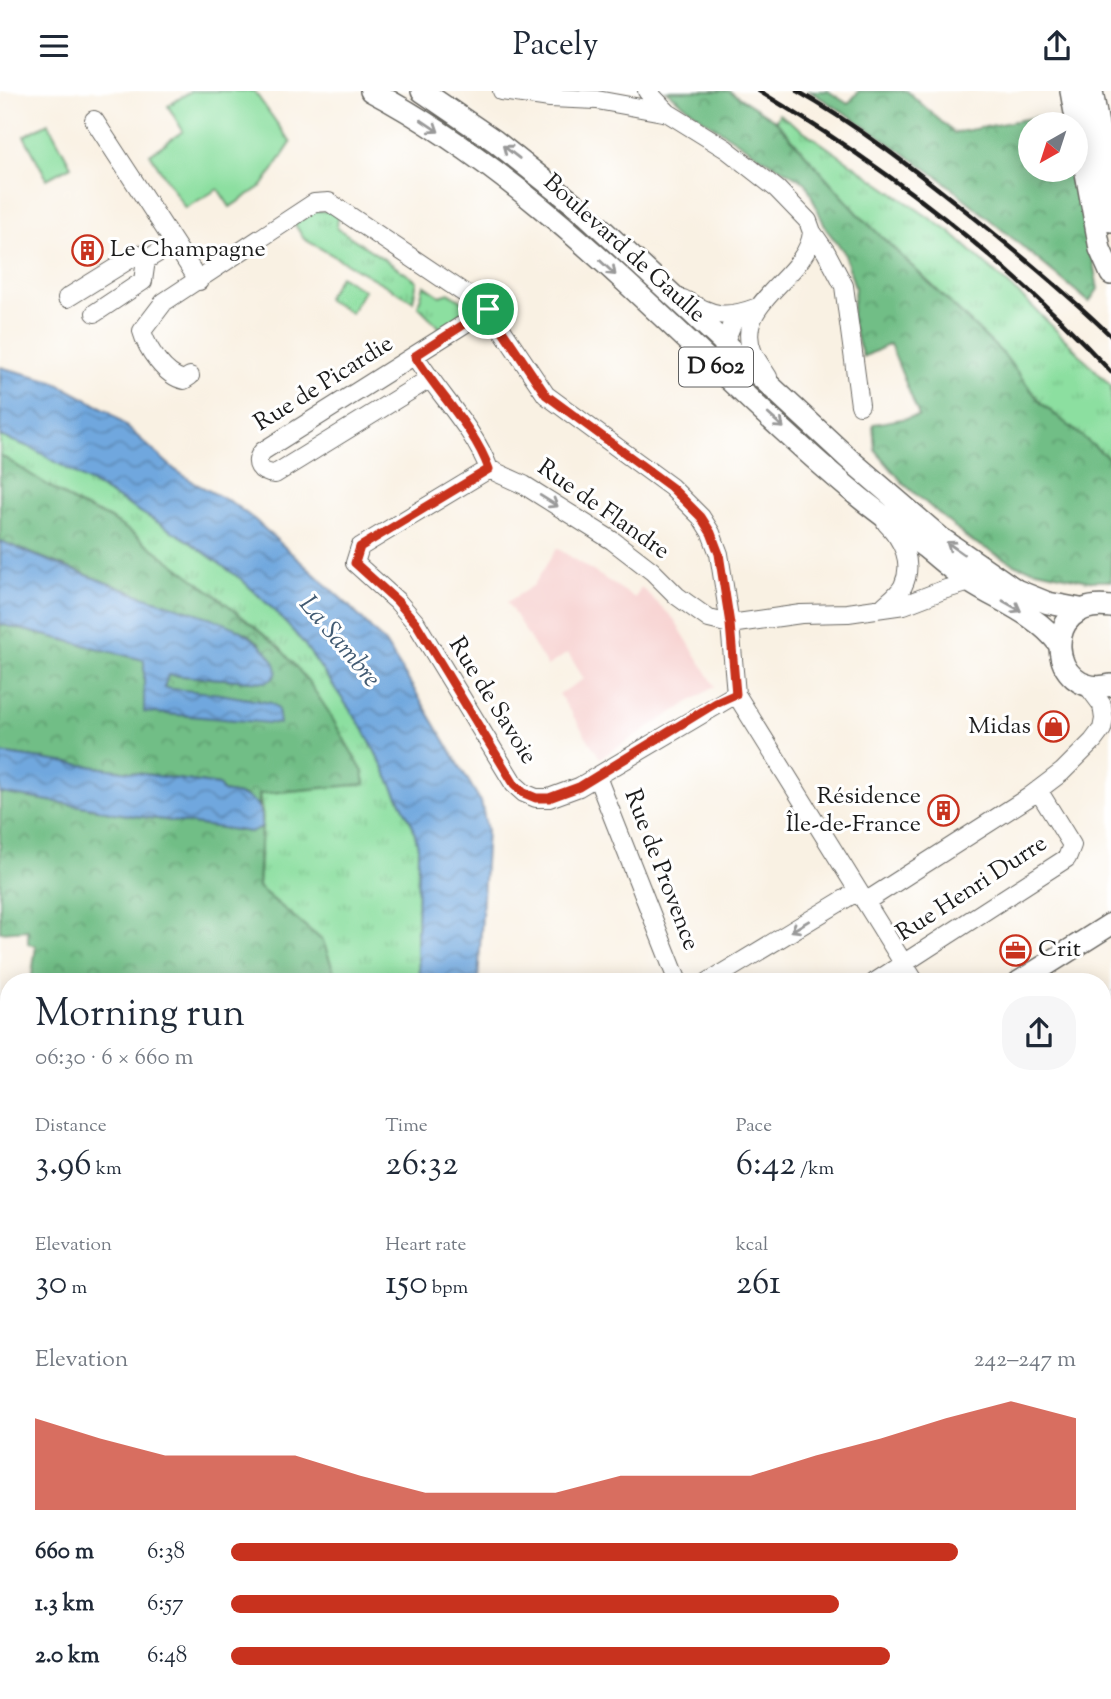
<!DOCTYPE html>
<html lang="en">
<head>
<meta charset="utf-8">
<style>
	:root { --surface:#fff; --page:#f6f6f7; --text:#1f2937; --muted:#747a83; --accent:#c8321e }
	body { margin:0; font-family:"Sorts Mill Goudy",serif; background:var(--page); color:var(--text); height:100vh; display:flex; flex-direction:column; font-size:26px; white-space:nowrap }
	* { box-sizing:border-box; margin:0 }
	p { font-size:23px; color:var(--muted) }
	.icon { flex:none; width:38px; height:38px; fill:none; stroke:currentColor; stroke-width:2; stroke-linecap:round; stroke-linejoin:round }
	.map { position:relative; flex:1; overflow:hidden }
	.drawer { position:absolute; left:0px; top:882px; width:1111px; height:726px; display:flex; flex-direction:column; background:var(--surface); border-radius:28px 28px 0 0; box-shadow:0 4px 18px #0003 }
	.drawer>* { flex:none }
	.needle { width:46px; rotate:219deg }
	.buttons { position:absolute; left:1018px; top:21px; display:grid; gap:14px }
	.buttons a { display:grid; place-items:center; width:70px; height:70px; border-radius:50%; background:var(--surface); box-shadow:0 4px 18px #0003; font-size:35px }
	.pin { position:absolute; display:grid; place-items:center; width:60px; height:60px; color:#fff; margin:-30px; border:4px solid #fff; border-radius:50%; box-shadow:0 2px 7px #0007 }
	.round { display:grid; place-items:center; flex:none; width:74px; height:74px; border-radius:28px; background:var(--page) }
	.headline { display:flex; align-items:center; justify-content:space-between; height:119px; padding:0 35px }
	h1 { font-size:38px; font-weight:600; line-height:52px }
	.stats { display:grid; grid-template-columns:repeat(3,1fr); gap:10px; height:119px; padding:7px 35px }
	.stats div { display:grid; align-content:center }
	.stats b { font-size:35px; font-weight:600 }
	.stats small { font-size:19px; font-weight:400 }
	.stats p { font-size:19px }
	.chart { height:196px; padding:14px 35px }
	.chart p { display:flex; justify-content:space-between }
	.chart svg { width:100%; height:126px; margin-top:7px; fill:var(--accent); opacity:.7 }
	ul { padding:0 35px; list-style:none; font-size:23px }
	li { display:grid; grid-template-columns:112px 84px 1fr; align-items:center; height:52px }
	li i { height:18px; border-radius:9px; background:var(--accent) }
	header { display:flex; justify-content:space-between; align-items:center; height:91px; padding:0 35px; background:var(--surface); font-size:32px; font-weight:600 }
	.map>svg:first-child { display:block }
</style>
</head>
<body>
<header><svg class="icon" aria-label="menu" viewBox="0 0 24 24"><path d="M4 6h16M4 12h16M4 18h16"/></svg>Pacely<svg class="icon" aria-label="share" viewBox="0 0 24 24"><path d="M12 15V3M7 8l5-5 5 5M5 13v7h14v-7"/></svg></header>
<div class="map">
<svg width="1111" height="1608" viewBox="0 0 1111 1608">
	<defs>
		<pattern id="grass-tufts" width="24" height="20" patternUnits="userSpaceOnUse" patternTransform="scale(1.75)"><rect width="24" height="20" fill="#8cdfa0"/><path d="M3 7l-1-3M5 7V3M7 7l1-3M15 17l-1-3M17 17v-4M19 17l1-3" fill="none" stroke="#78bf89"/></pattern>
		<pattern id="forest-crowns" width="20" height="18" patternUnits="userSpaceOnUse" patternTransform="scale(1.75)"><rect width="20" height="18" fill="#71be86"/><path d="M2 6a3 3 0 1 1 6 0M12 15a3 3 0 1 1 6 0" fill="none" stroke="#5c9a6d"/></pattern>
		<pattern id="water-waves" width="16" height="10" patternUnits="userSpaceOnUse" patternTransform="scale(1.75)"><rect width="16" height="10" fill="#70a7de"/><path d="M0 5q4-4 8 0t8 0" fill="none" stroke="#5b87b3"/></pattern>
	</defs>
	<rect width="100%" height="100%" fill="#fff"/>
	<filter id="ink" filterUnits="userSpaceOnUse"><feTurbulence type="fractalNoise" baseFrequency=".0143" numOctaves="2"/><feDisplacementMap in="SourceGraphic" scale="14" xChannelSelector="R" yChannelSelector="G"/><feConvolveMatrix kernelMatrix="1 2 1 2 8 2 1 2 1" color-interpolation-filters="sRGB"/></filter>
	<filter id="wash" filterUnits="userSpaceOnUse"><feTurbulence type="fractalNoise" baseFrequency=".00686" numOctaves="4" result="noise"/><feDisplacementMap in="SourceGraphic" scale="28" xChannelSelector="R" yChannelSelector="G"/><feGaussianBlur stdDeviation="1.57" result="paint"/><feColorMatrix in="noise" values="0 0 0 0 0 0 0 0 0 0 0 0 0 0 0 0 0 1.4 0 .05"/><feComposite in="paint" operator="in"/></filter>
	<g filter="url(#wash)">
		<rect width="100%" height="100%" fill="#f9f1e3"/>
		<path fill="#f7d0cf" d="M557,457L635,507L641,496L673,527L715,595L600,667L559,603L584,588L568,562L547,575L507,511L533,495Z
			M891,1600H981L972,1608H899Z"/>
		<path fill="url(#grass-tufts)" stroke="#547e5e" stroke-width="2" d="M779,23L950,141L1033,216L1111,295V369L1041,312L1004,264L860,125L776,30Z
			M315,120H330L338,125L337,137L417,190L413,210L304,148L294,132Z
			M424,194L440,205L449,202L465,212V226L444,241L418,215Z
			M0,345L32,357L184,447L241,488L273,518L302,550L364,639L413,735L418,755L417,862L421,891L337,889L323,850L258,796L263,726L259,703L363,681L308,590L255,536L135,444L109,427L79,414L0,364Z"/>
		<path fill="url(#forest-crowns)" stroke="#466d51" stroke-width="2" d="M666,0H729L776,30L860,125L1004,264L1041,312L1111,369V490H1088L1018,475L968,448L904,393L875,359L873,333L919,325L890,253L863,266L851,228L855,197L844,161L826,138L806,92L753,61L704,29Z
			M809,0H828L848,13L859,0H907L954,42L1036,26L1064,31V33H1031V79H1076L1098,198L1089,211L941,88L853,27Z
			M0,364L79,414L109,427L135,444L222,509L280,557L308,590L328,620L363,681L365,693L259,703V716L245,705L223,701L219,694L0,662V533L144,569V621L191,601L164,598L167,584L265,591L260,552L244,541L136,503L0,450Z
			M0,702L93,717L114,722L250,741L261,737L258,796L323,850L337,889L350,891H31L36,855L28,853V839L0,841Z"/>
		<path fill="#8cdfa0" stroke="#547e5e" stroke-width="2" d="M191,0H254L291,52L263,94L230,116L218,98L185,117L150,63L183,40L168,15Z
			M48,32L71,75L47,88L24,45Z
			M340,185L364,199L351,222L326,208Z
			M9,1142V1211L0,1196V1145Z
			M518,1600H576L578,1601L567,1608H524Z"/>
		<path fill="url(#water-waves)" stroke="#46627d" stroke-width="2" d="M0,276L53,290L109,320L174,378L198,394L231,411L255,429L347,513L385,552L417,603L481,711L487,739L478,891H421L417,862L418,756L413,735L364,639L302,550L273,518L241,488L184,447L32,357L0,345Z
			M0,450C12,454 23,460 34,464C68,477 101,490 134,502C168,515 220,525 249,545C261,553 294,583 265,591L168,584L164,597L220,603L271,612L278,617L280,633L144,621V569L0,533Z
			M0,662L219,694L223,701C247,705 265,708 261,737L250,741L114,722L93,717L0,702Z
			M742,1600H821L830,1608H750Z"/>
	</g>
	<g filter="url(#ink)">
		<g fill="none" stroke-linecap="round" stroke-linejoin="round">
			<defs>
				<path id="minor" d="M502,0L550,7L597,9L668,22L726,58L777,98L808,130L812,141L826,161L844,195L860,314
					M647,0L668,22
					M94,29L199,190
					M67,207L138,163L146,169L174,152
					M683,208C715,225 723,229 758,216
					M95,222L143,190L146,169
					M415,265C438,303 473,336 489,378L524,394L613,450L652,480L677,505L709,528L730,533L801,523L848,522L904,514L943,499L970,491
					M722,282L724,252L736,224
					M190,285L184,289C165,285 147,258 142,240L164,211L314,112L329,111L488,218L546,304L671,396L701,426L711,442L719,463L730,533L736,603L915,891
					M768,286C763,278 757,270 753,262C731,211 808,187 812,141
					M429,288L275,383C260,382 252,372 263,360L488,218
					M489,378L360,456L355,472L397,510L416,532L514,693L524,702L536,707H549L579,696L736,603
					M883,516C889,510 899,503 903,495C914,472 903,449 886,432
					M597,686L678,891
					M865,811L1029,706L1062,681L1093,650L1102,638L1104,628L1102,614L1087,594
					M708,891L858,800
					M875,891L1067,767L1072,754L1038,699
					M1102,912L1111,907
					M0,937L9,915
					M0,1013L9,998
					M1102,1031L1111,1040
					M1102,1074L1111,1065
					M1102,1190L1111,1199
					M0,1393L9,1388
					M1102,1493L1111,1502
					M603,1600L612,1608
					M700,1600L708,1608
					M874,1600L882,1608
					M5,1608L17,1600
					M343,1608L344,1600
					M431,1608V1600
					M983,1608L992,1600"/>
				<path id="major" d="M371,0C555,97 700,274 859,406C881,424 904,440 926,457C941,469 956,483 973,493C1002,511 1037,524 1059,553
					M422,0L495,50L578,116L849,368L942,448L1016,499L1048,512L1080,518
					M1071,0L1100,158L1111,183
					M1092,0L1102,56L1111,130
					M1111,516C1038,505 1048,610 1111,594
					M1019,891L1111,833
					M0,974L9,978
					M138,1608L147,1602L146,1600"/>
			</defs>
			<use href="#minor" stroke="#696762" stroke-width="20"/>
			<use href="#major" stroke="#696762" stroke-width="24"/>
			<use href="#minor" stroke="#fff" stroke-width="18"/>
			<use href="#major" stroke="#fff" stroke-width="21"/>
			<path stroke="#1c1c1c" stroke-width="4.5" d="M759,0C888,77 1009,171 1111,281
				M797,0C857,34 912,77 966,120C1016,160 1065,200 1111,245"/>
		</g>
		<defs><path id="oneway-shaft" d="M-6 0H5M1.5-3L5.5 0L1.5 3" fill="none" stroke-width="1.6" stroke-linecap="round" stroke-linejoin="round" transform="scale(1.75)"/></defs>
		<g stroke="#999">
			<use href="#oneway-shaft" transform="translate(430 35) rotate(34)"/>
			<use href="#oneway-shaft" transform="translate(511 61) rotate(-142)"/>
			<use href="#oneway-shaft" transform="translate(608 177) rotate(43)"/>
			<use href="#oneway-shaft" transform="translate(776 330) rotate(42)"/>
			<use href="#oneway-shaft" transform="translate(549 410) rotate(32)"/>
			<use href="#oneway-shaft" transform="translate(955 457) rotate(-145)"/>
			<use href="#oneway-shaft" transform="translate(1012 515) rotate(30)"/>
			<use href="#oneway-shaft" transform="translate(800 835) rotate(149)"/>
		</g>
	</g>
	<g fill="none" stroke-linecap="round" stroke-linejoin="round" filter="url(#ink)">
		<defs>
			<path id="route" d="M488,218L546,304L671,396L701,426L711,442L719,463L730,533L736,603L716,612L579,696L549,707H536L524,702L514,693L416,532L397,510L355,472L360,456L489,378C474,336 438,303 415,265Z"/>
		</defs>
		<use href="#route" stroke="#fff" stroke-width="14"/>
		<use href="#route" stroke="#c8321e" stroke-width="9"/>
	</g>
	<defs>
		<symbol id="building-ring" viewBox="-11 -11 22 22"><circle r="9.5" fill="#fff" stroke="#c8321e" stroke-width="1.5"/><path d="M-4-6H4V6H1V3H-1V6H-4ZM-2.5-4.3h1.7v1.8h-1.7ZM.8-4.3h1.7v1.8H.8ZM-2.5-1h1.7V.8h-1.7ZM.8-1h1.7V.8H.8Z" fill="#c8321e"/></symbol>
		<symbol id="shop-ring" viewBox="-11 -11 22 22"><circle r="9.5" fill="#fff" stroke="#c8321e" stroke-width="1.5"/><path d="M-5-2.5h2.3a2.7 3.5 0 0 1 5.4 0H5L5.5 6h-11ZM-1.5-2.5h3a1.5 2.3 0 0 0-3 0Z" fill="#c8321e"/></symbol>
		<symbol id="office-ring" viewBox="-11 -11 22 22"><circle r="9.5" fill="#fff" stroke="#c8321e" stroke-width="1.5"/><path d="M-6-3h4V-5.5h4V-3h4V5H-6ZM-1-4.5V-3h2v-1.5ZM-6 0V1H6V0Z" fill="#c8321e"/></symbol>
	</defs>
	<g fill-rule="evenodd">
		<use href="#building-ring" x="70" y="142" width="35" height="35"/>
		<use href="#shop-ring" x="1036" y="618" width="35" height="35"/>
		<use href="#building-ring" x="926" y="702" width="35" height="35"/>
		<use href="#office-ring" x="998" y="842" width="35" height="35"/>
	</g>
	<g text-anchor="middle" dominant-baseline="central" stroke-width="6" stroke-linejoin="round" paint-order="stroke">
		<rect fill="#fff" stroke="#606060" stroke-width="2" x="679" y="256.5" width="74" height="39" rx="5"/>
		<g font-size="23" font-weight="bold" fill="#1c1c1c">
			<text x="716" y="276">D 602</text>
		</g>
		<g font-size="24" fill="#1c1c1c" stroke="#fff">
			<text transform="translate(624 158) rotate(42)">Boulevard de Gaulle</text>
			<text transform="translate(324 293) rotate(-32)">Rue de Picardie</text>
			<text transform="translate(603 419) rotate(35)">Rue de Flandre</text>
			<text transform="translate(492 610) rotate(58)">Rue de Savoie</text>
			<text transform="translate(661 779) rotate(69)">Rue de Provence</text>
			<text transform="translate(972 798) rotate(-33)">Rue Henri Durre</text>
		</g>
		<g font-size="24" fill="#1c1c1c" stroke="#fff" text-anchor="start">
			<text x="110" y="159">Le Champagne</text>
			<text x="1031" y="636" text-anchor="end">Midas</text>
			<text x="921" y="706" text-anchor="end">Résidence<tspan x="921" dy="28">Île-de-France</tspan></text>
			<text x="1038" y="859">Crit</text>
		</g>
		<g font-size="26" font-style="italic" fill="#425b73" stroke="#fff">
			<text transform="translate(339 551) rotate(50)">La Sambre</text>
		</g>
	</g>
</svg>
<div class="buttons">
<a><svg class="needle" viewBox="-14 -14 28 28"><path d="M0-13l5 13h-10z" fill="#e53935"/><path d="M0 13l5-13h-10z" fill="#747a83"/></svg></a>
</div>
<div class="pin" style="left:488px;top:218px;background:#1e9e55"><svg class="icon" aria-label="arrive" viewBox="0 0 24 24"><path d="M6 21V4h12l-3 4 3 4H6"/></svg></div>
<section class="drawer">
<div class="headline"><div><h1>Morning run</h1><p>06:30 · 6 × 660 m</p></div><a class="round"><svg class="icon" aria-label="share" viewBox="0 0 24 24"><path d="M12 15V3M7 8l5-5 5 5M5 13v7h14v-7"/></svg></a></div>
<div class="stats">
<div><p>Distance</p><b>3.96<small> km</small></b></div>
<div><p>Time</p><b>26:32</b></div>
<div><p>Pace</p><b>6:42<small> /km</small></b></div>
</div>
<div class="stats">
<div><p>Elevation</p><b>30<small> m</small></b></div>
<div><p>Heart rate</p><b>150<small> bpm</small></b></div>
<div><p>kcal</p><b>261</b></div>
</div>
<div class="chart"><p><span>Elevation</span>242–247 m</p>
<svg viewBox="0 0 160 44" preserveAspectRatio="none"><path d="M0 44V12L10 19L20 25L30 25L40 25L50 32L60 38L70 38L80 38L90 32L100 32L110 32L120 25L130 19L140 12L150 6L160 12V44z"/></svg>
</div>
<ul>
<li><b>660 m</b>6:38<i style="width:86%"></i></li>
<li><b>1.3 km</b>6:57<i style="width:72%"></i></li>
<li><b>2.0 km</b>6:48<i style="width:78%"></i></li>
</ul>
</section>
</div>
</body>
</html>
